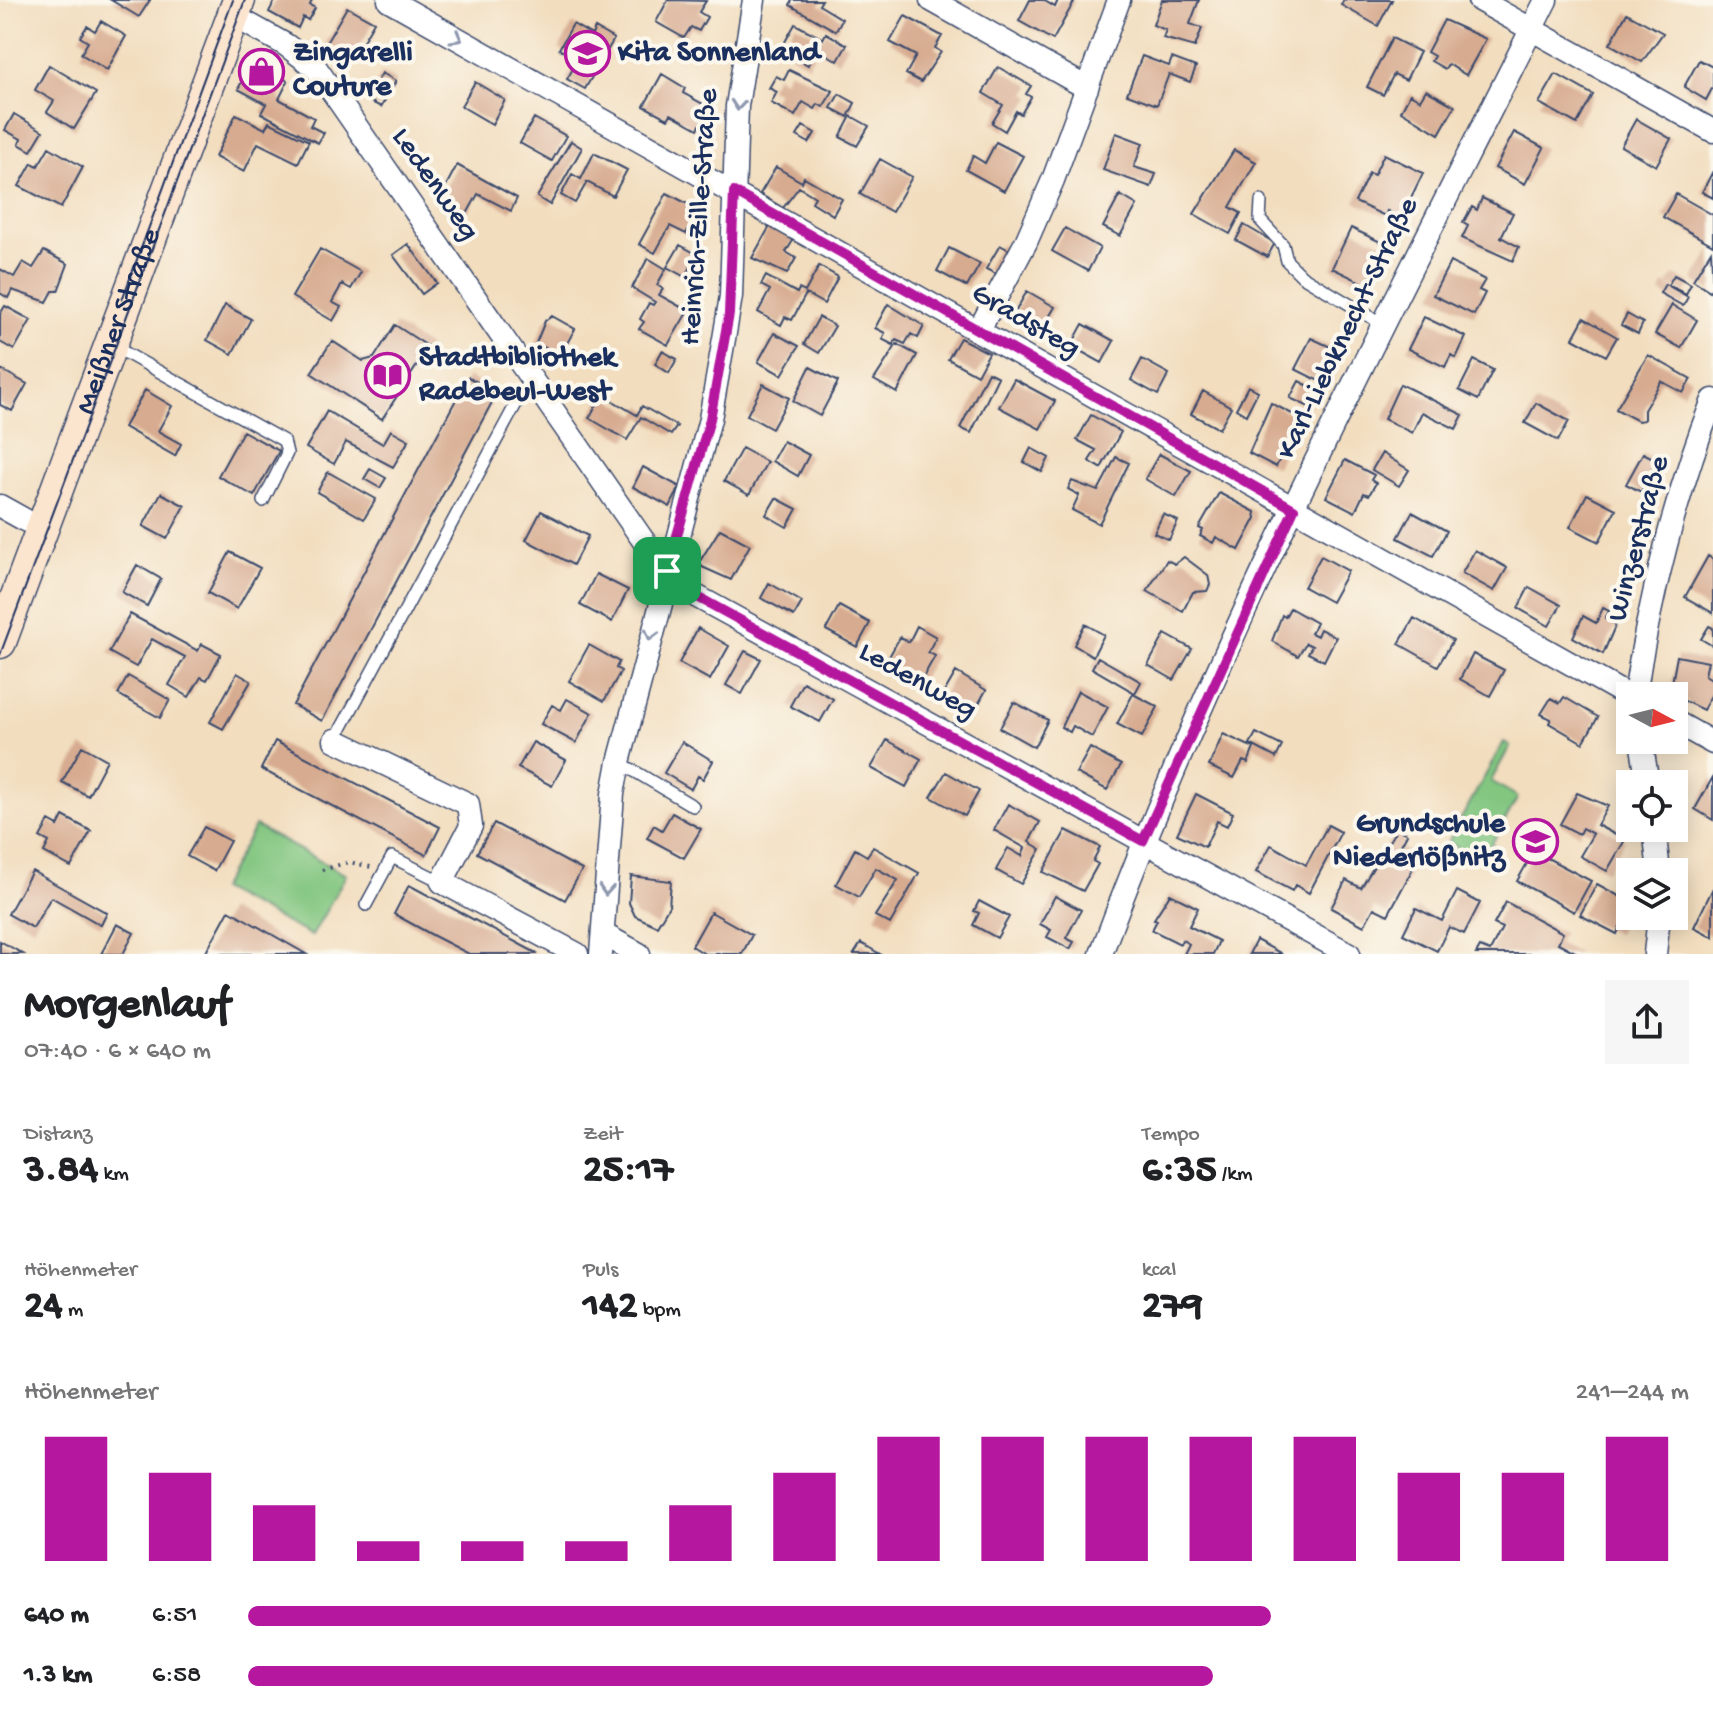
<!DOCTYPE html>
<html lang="de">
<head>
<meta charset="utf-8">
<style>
	:root { --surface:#fff; --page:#f6f6f6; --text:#202124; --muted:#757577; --accent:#b5179e }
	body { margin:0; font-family:"Gochi Hand",sans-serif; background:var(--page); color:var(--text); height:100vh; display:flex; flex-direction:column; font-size:30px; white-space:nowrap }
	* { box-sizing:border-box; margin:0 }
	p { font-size:26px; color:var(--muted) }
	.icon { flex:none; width:44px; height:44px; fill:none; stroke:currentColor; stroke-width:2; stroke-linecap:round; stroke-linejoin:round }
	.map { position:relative; height:954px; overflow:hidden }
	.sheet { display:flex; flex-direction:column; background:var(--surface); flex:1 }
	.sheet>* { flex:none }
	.needle { width:52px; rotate:97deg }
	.fabs { position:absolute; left:1616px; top:682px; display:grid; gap:16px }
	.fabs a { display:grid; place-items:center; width:72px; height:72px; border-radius:0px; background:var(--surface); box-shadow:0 4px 20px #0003; font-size:40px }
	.pin { position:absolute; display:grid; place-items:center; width:68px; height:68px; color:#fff; margin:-34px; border-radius:16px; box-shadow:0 4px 12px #0006 }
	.round { display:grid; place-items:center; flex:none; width:84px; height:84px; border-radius:0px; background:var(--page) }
	.summary { display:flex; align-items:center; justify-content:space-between; height:136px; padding:0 24px }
	h1 { font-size:44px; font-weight:800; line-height:60px }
	.figures { display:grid; grid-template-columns:repeat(3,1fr); gap:12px; height:136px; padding:8px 24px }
	.figures div { display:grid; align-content:center }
	.figures b { font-size:40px; font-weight:800 }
	.figures small { font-size:22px; font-weight:400 }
	.figures p { font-size:22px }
	.chart { height:224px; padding:16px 24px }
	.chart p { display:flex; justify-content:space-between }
	.chart svg { width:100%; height:144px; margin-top:8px; stroke:var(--accent); stroke-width:6 }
	ul { padding:0 24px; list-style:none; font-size:26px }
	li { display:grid; grid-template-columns:128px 96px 1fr; align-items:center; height:60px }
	li i { height:20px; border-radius:10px; background:var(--accent) }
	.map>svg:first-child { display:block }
</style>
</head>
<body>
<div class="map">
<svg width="1713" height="954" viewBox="0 0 1713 954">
	<rect width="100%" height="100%" fill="#fbf7ec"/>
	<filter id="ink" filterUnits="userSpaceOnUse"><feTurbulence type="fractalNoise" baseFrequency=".0125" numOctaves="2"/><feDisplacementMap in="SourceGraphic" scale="16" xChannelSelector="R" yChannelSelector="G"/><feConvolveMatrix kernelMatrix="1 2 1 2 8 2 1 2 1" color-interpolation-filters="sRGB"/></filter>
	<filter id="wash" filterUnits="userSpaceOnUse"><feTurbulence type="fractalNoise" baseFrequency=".006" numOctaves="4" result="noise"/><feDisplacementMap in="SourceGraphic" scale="32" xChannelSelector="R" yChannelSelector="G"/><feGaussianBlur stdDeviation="1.8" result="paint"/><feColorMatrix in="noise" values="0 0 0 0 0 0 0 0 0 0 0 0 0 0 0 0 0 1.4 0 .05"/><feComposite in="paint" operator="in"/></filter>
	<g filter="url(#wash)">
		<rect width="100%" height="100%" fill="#f2ddbe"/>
		<path fill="#82c680" stroke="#4e7a6f" stroke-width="2" d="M1504,742L1510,746L1491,781L1518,797L1482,861L1448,842Z
			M255,826L346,875L312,936L220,889Z"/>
		<g id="blocks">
			<path fill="#d7ab90" d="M111,0H150L139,17Z
				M275,0H312L310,5L315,8L308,20L303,17L298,28L269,12Z
				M668,0L706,1L699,12L707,17L699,31L691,27L684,38L656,22Z
				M792,0H822L819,5L842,19L836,31L790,5Z
				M1030,0H1043L1055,7L1058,0H1075L1053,40L1019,21Z
				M1162,0H1199L1190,24L1202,28L1195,47L1163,38L1166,30L1153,25Z
				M1344,0H1392L1378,26L1341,5Z
				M347,7L374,22L353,58L326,43Z
				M1627,13L1663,33L1642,62L1610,44Z
				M905,16L942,36L935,48L941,52L921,82L906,74L916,56L890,42Z
				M1444,20L1486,39L1466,75L1448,64L1445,69L1431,61L1434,56L1427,52Z
				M101,21L126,36L107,70L81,54L88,42L80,37L87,26L95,31Z
				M573,24L592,35L595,28L614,39L585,89L567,79L578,60L559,49Z
				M795,24L823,39L826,33L847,45L838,61L817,49L808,65L781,49Z
				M1392,38L1420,52L1406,80L1394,74L1383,95L1367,87Z
				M1142,56L1169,66L1172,58L1196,67L1190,82L1169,74L1157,105L1127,94Z
				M1699,60L1713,67V87L1706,100L1684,87Z
				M253,61L288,81L279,99L314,118L310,126L324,133L318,143L261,113L266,104L238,89Z
				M49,65L96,93L74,129L47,112L54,101L35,90Z
				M998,67L1031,86L1026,94L1031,97L1021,114L1016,111L1005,131L992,123L1003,105L983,93Z
				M789,70L833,91L823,107L818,104L815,109L803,102L795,116L771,103L777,92L769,88L776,76L784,80Z
				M382,73L396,81L381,107L367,100Z
				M662,74L685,88L683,93L710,108L698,129L671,114L668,119L644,106Z
				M1556,74L1593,95L1577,124L1539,103Z
				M475,82L505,100L492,124L461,106Z
				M1426,90L1455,106L1439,134L1401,111L1410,94L1420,100Z
				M839,94L855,103L848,117L831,108Z
				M14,114L43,131L31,151L19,144L21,139L5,130Z
				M236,114L265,129L269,122L309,141L298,163L258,143L244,172L215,157Z
				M851,116L869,126L857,146L840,137Z
				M534,118L566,136L552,161L520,143Z
				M1636,119L1671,139L1656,166L1621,146Z
				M803,126L815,133L809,143L797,136Z
				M1514,132L1544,148L1525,184L1495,168Z
				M1116,133L1143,143L1134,167L1156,174L1151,187L1103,170Z
				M571,141L582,148L550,205L537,197Z
				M996,142L1023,156L1004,191L966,170L973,156L985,163Z
				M49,147L83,167L61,208L19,186L32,163L38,166Z
				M1234,150L1256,162L1230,207L1241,213L1230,234L1194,214Z
				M594,153L627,170L613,196L587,182L575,203L561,195L572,174L581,179Z
				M1384,154L1423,173L1401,218L1387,211L1385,216L1355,202L1369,173L1374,175Z
				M880,159L912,177L892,212L860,194Z
				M457,165L517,198L511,211L478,194L467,214L439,199Z
				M776,167L802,182L804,177L842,199L833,215L812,202L815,197L799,187L783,208L760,194Z
				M1713,171V198L1702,192Z
				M667,193L699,210L686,234L670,226L655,253L639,244Z
				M1676,194L1713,215V245L1663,217Z
				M1120,195L1137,205L1120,236L1103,227Z
				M1482,198L1513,213L1501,237L1519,247L1513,261L1462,238L1468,226L1463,223L1472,207L1477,210Z
				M1244,225L1275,243L1267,257L1236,240Z
				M770,226L794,239L786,252L796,258L787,274L752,258Z
				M1065,228L1100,248L1088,271L1052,251Z
				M1351,228L1387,245L1367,285L1332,268Z
				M408,244L437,283L422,294L393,255Z
				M680,245L698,255L685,277L667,267Z
				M1000,245L1009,250L996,274L986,269Z
				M949,248L980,264L967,287L937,271Z
				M320,249L361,272L351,289L342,284L332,302L341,307L333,321L292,297Z
				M44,251L68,264L58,291H53L47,302L12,290L8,298L0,293V269L14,277L23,262L33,268Z
				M1711,251L1713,286L1710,291L1693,280Z
				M648,258L666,269L657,285L663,289L659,295L688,311L668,345L639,329L644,322L640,319L649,303L653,305L655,302L632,288Z
				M1450,262L1485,280L1479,290L1485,293L1474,315L1433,295Z
				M819,266L838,277L824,304L806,294L792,320L785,317L781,325L758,312L770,290L761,285L766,276L797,293L799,289L805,292Z
				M1674,275L1691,284L1686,294L1668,285Z
				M1665,284L1688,297L1683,306L1660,293Z
				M1027,291L1055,307L1042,329L1014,314Z
				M888,304L924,326L918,338L911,334L905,344L896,340L893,345L882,339L885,333L875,328Z
				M225,305L251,319L232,354L207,340Z
				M1672,305L1697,320L1681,348L1655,334Z
				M5,306L31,320L14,350L0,342V314Z
				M1627,314L1643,323L1638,334L1621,325Z
				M552,316L575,329L560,356L536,343L545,321Z
				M819,317L835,326L819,353L804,344Z
				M1424,317L1466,337L1456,358L1451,355L1445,367L1408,349Z
				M1584,318L1617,337L1606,356L1573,338Z
				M1083,324L1114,341L1102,363L1071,346Z
				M395,325L429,347L382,419L311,373L332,341L363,361L374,358Z
				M774,333L799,346L782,375L758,362Z
				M960,338L989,353L977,375L948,359Z
				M1311,338L1335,349L1330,358L1334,359L1319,381L1295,369Z
				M897,344L917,355L897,393L874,380Z
				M662,351L677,359L669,373L655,364Z
				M1648,355L1691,379L1683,393L1661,381L1644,410V420L1638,421L1616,409Z
				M1142,359L1169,374L1158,395L1131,380Z
				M1474,360L1493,370L1478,400L1459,390Z
				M810,367L838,382L820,416L793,401Z
				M0,369L27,384L12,411L0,405Z
				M988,372L998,377L971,433L960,428Z
				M468,377L497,393L322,721L293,705Z
				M1014,379L1055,401L1040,429L999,407Z
				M1299,381L1317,390L1309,407L1290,398Z
				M763,384L789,398L772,429L747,415Z
				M1400,384L1463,415L1456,429L1422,412L1412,433L1384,419Z
				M1248,386L1258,391L1246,415L1236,409Z
				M145,390L172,406L158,431L181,444L175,456L124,427Z
				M1203,391L1231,407L1219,429L1191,414Z
				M603,395L637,415L642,406L677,426L671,435L641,417L627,440L589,418Z
				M1271,403L1300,418L1276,467L1249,453Z
				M1536,403L1569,421L1558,441L1525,423Z
				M327,411L383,444L391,430L409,440L393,467L346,442L334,464L306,448Z
				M1091,415L1121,432L1101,468L1089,461L1096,450L1077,440Z
				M243,431L279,451L254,496L218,476Z
				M783,441L809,455L798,476L772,461Z
				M742,448L767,462L749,495L724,481Z
				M1031,448L1049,458L1042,472L1024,462Z
				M1382,453L1409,470L1399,486L1372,470Z
				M1643,453L1657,460L1641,492L1626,484Z
				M1159,454L1191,471L1176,497L1145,479Z
				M1116,457L1129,463L1099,524L1072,510L1079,495L1068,489L1072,481L1098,491Z
				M1345,460L1374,475L1371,480L1376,483L1369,495L1364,493L1355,512L1326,497Z
				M643,467L680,487L670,507L633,487Z
				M370,469L386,478L380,488L364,479Z
				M328,472L376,499L364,519L317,492Z
				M161,493L185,506L167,539L143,526Z
				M1219,493L1255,512L1256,518L1239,550L1216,537L1213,543L1200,536L1203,530L1199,528Z
				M1587,494L1616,509L1599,542L1570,527Z
				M776,498L797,509L787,527L766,515Z
				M541,511L588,536L573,565L526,540Z
				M1412,512L1447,531L1433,556L1398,538Z
				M1163,514L1178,521L1169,540L1154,533Z
				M720,529L750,545L731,580L702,567L700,561Z
				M1475,550L1507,568L1494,591L1462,573Z
				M230,552L260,568L237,609L208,593Z
				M1321,556L1348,571L1331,602L1304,587Z
				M1708,556L1713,559V613L1685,597Z
				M1184,557L1208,575L1210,585L1207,591L1193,592L1183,611L1147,591L1167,560L1175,564Z
				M137,565L161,579L147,606L122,592Z
				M596,574L628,590L612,622L580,605Z
				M769,583L802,602L794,616L761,598Z
				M1529,587L1561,605L1549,626L1518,608Z
				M839,606L870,623L857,647L826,630Z
				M1290,608L1316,623L1311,633L1317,636L1320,629L1336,637L1324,661L1308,653L1312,646L1306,643L1298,656L1272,641L1282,615L1285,617Z
				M1603,608L1609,611L1605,619L1616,624L1603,654L1573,637L1583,616L1596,623Z
				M130,614L198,651L202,644L221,654L207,680L201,677L189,697L169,685L185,657L152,639L136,667L109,652Z
				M1414,618L1453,640L1438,666L1399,644Z
				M1085,624L1104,635L1093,656L1074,645Z
				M917,626L936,637L928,652L935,656L921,681L898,675L896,667L886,662L900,637L909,642Z
				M1709,626L1713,628V646L1701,639Z
				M698,628L729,646L710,680L679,663Z
				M1165,634L1192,649L1174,680L1148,665Z
				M589,645L619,662L616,668L621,671L604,701L569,681Z
				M745,651L761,659L742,694L726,685Z
				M1473,654L1504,670L1490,696L1460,679Z
				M1677,656L1708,662L1705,675L1713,680V692L1703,710L1670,694Z
				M1098,657L1141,682L1135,693L1092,668Z
				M956,672L986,690L973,714L942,696Z
				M237,673L251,681L223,729L210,722Z
				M128,676L170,700L160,718L118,694Z
				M803,682L833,699L820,722L790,706Z
				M1078,691L1108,707L1092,737L1073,726L1070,732L1061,727Z
				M1133,694L1158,707L1142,737L1117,724Z
				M1564,697L1598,717L1583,743L1549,723L1551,719L1541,714L1551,698L1560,703Z
				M567,699L592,713L576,743L541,724L552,705L561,710Z
				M1014,702L1048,720L1034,747L1000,728Z
				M1256,733L1282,746L1276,758L1250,744Z
				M1223,734L1254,748L1248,763L1243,761L1234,778L1209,766Z
				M887,740L921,759L906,787L871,768Z
				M275,741L440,827L426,855L261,769Z
				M533,742L566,760L552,786L518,768Z
				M682,742L713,761L703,779L698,776L691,789L664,773Z
				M82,746L107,760L88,796L62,782Z
				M1090,748L1121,765L1107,790L1076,773Z
				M946,772L979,791L965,816L931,797Z
				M1713,777V820L1695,809Z
				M1577,793L1608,806L1597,825L1625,840L1607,871L1580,856L1593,834L1582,828L1579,834L1560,824Z
				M1196,794L1233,813L1227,826L1217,821L1205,847L1177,834Z
				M1008,804L1040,822L1029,842L1041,849L1021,884L996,870L1008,848L1022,856L1025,848L994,830Z
				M672,813L701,829L684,858L647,838L654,825L662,830Z
				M63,816L91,831L71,867L44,852L49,842L40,837L49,821L58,826Z
				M494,823L582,870L565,900L477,853Z
				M1328,825L1341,832L1309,893L1295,885L1292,891L1256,872L1271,845L1306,865Z
				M204,827L230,841L214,871L187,856Z
				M1397,828L1407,834L1400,847L1419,857L1388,915L1374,908L1364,926L1331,908L1346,880L1361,888Z
				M1066,830L1100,847L1093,861L1098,864L1083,891L1043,872Z
				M873,847L919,873L890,924L875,916L898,880L876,868L859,897L836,884L855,849L867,856Z
				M1534,851L1591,881L1574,912L1517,881Z
				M32,871L107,913L101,925L51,897L33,928L8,914Z
				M631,876L671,881L669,906L657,926L635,916L629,903Z
				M1597,884L1630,902L1617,934L1580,915Z
				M409,885L450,907L538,954H469L434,936L394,914Z
				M1713,888V937L1694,927Z
				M1457,891L1480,903L1464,934L1449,927L1437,951L1403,934L1416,908L1442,921Z
				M1170,894L1198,908L1189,926L1219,941L1213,954H1184L1189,944L1182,940L1180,944L1152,930L1157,920L1154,919Z
				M1055,896L1081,910L1066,938L1074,942L1070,949L1047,937L1051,930L1040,924Z
				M979,901L1009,917L997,938L973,925L979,913L974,911Z
				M1506,902L1563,933L1558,943L1579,954H1476L1480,947L1490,951L1502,928L1494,924Z
				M229,910L306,954H205Z
				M711,912L752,935L742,954H705L692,946Z
				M117,924L134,933L123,954H101Z
				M1256,940L1282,954H1249Z
				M0,941L23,954H0Z
				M861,943L880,954H854Z"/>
		</g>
	</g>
	<g filter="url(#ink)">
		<use href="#blocks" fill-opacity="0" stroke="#3b496c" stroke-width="2"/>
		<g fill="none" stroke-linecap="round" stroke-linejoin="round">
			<defs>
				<path id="service" d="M1261,201L1260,220L1283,245L1287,261L1302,276L1384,325
					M115,347L284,441L287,453L263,501
					M335,740L530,378
					M619,762L693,806
					M366,905L392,857L442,882"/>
				<path id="minor" d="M389,0L1630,697
					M931,0L1087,88
					M1479,0L1713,131
					M234,16L286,45L316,68L643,540L667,571L694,595L1349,954
					M979,330L1026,242L1053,180L1119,0
					M0,506L43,530
					M1635,696C1648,603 1678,487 1713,400
					M1674,721L1713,743
					M335,740L468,804L471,826L442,882L577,954
					M1641,740L1648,784
					M1654,828L1659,872
					M603,934L639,954
					M601,954L613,794L619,762L710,419L725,333L731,296L737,106L754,0
					M1101,954C1223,625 1390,313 1546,0
					M1655,954L1659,916"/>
				<g id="secondary">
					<path id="s1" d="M0,642L239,0"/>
				</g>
			</defs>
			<use href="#service" stroke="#3b496c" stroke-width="14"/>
			<use href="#minor" stroke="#3b496c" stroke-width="25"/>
			<use href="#secondary" stroke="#3b496c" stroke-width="35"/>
			<path stroke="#3b496c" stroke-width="4" stroke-dasharray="2 6" stroke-linecap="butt" d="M322,870L349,862L371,867"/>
			<use href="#service" stroke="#fff" stroke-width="11"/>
			<use href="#minor" stroke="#fff" stroke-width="22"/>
			<use href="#secondary" stroke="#fce5cf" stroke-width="32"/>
			<path stroke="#1b2f5e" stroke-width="2" d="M122,300L233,0
				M0,655L245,0"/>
		</g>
		<defs><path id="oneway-chevron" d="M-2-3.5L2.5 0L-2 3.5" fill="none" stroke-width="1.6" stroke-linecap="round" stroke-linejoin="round" transform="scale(2)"/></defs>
		<g stroke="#8d97ae">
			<use href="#oneway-chevron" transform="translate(457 38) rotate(29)"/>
			<use href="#oneway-chevron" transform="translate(738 105) rotate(95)"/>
			<use href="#oneway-chevron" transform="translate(651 635) rotate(105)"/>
			<use href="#oneway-chevron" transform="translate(606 890) rotate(94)"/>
		</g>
	</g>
	<g fill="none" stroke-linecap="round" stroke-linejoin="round" filter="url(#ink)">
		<defs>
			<path id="route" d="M734,192L1294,509L1143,841L694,595L667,571L710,419L729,314Z"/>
		</defs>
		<use href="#route" stroke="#fff" stroke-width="16"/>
		<use href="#route" stroke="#b5179e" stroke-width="10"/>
	</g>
	<defs>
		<symbol id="school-ring" viewBox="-11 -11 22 22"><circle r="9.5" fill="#fbf7ec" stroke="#b5179e" stroke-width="1.5"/><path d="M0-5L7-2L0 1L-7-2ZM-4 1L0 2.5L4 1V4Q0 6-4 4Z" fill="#b5179e"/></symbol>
		<symbol id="shop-ring" viewBox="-11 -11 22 22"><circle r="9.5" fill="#fbf7ec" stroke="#b5179e" stroke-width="1.5"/><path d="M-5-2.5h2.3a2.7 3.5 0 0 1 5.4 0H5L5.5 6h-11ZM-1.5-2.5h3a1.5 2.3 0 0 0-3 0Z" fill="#b5179e"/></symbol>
		<symbol id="library-ring" viewBox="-11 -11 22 22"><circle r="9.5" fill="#fbf7ec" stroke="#b5179e" stroke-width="1.5"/><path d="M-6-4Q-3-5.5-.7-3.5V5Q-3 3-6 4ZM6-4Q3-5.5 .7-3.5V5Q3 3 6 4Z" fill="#b5179e"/></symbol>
	</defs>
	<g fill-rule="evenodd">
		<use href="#school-ring" x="562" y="28" width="51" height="51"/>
		<use href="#shop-ring" x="236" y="46" width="51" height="51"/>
		<use href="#library-ring" x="362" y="350" width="51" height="51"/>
		<use href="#school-ring" x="1510" y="816" width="51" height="51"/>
	</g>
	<g text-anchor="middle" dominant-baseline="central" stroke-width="8" stroke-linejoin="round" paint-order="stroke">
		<g font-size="30" font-weight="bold" fill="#1b2f5e" stroke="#fbf7ec" text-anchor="start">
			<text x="293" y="54">Zingarelli<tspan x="293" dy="34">Couture</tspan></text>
			<text x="618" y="54">Kita Sonnenland</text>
			<text x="419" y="359">Stadtbibliothek<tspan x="419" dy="34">Radebeul-West</tspan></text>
			<text x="1505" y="825" text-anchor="end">Grundschule<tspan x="1505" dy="34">Niederlößnitz</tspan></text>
		</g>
		<g font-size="30" fill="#1b2f5e" stroke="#fbf7ec">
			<text transform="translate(434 185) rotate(55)">Ledenweg</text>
			<text transform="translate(701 217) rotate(-86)">Heinrich-Zille-Straße</text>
			<text stroke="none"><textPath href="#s1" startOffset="342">Meißner Straße</textPath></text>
			<text transform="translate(1025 322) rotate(30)">Gradsteg</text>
			<text transform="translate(1349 329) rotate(-64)">Karl-Liebknecht-Straße</text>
			<text transform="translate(1640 539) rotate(-75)">Winzerstraße</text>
			<text transform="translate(917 682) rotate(29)">Ledenweg</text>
		</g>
	</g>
</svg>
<div class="fabs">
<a><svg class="needle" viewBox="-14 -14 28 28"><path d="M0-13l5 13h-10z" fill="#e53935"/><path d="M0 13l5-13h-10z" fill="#757577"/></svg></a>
<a><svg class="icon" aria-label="locate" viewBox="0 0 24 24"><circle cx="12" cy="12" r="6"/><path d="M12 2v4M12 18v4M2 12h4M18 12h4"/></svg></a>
<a><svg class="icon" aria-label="layers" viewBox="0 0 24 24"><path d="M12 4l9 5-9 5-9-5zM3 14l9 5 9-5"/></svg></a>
</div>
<div class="pin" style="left:667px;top:571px;background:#1e9e55"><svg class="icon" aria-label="arrive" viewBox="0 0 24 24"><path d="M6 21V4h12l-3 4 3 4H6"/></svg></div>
</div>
<section class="sheet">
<div class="summary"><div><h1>Morgenlauf</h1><p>07:40 · 6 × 640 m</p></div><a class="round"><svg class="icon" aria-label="share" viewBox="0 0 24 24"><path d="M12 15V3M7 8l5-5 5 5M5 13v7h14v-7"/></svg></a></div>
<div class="figures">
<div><p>Distanz</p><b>3.84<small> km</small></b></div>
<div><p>Zeit</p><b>25:17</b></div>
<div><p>Tempo</p><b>6:35<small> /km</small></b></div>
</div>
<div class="figures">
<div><p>Höhenmeter</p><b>24<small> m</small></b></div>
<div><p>Puls</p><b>142<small> bpm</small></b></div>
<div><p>kcal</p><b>279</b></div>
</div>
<div class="chart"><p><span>Höhenmeter</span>241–244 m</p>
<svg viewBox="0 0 160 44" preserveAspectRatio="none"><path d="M5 44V6M15 44V17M25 44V27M35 44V38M45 44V38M55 44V38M65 44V27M75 44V17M85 44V6M95 44V6M105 44V6M115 44V6M125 44V6M135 44V17M145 44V17M155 44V6"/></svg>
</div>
<ul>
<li><b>640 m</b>6:51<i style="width:71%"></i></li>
<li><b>1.3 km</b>6:58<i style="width:67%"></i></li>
</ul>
</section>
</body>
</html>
